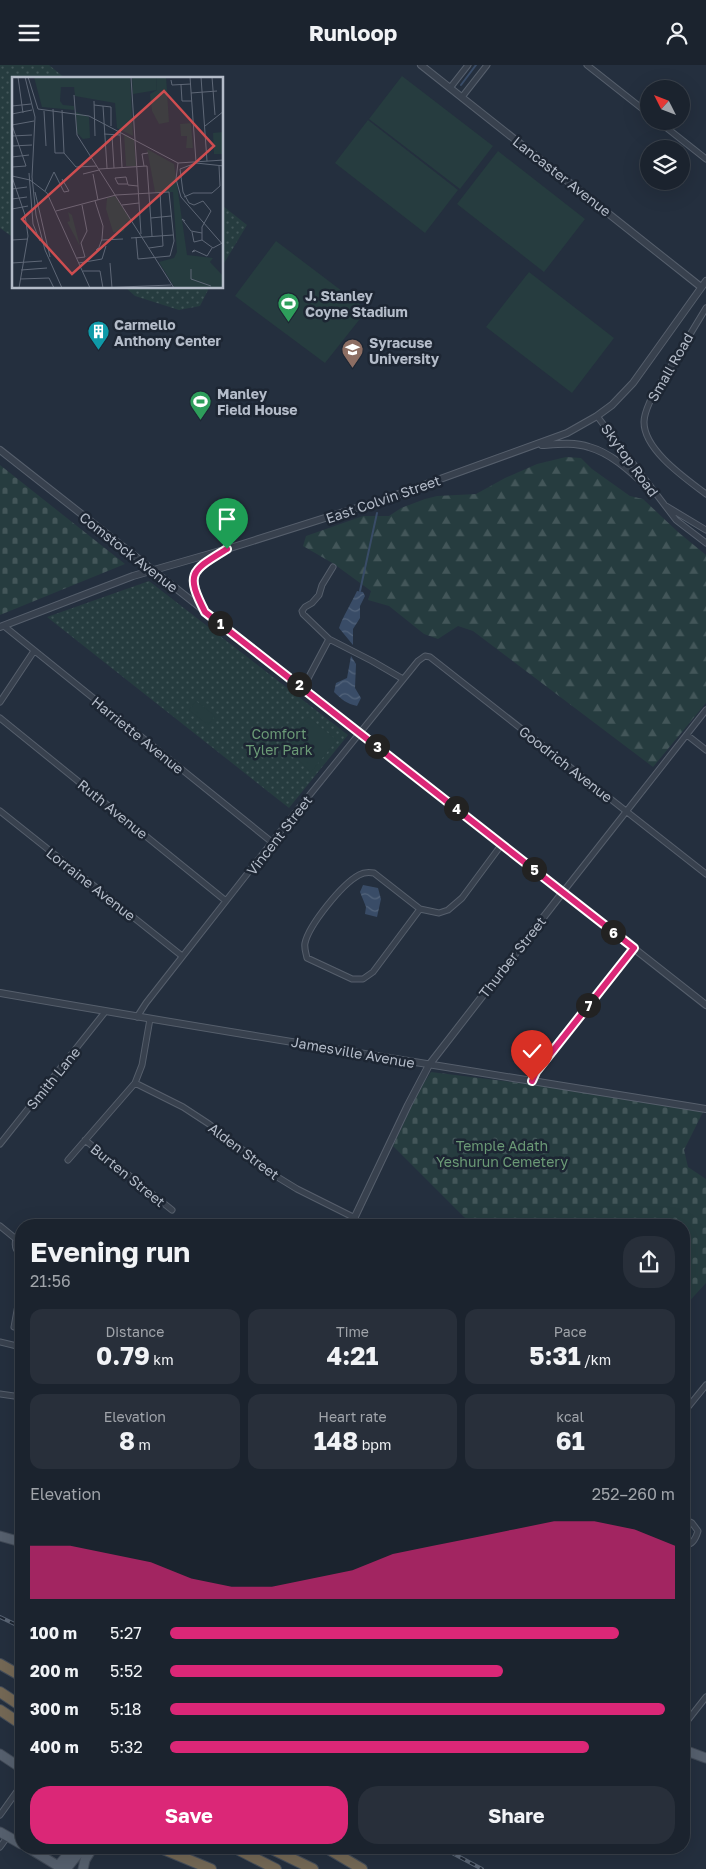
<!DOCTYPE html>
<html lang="en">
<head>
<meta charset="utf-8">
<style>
	:root { --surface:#1b232e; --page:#282f3a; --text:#f1f3f6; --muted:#a0a4aa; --line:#39404a; --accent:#db2777 }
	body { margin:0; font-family:"Golos Text",sans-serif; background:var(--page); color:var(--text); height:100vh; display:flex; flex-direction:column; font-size:19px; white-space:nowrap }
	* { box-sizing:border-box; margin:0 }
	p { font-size:16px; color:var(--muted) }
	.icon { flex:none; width:28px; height:28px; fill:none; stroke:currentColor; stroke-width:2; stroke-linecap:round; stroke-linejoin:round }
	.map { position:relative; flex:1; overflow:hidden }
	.side { position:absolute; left:15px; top:1154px; width:675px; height:635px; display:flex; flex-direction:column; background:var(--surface); border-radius:20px; box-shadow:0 5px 20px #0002,0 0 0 1px var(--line) }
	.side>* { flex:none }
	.needle { width:32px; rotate:312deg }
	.controls { position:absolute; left:640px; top:15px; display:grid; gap:10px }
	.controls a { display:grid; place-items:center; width:50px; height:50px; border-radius:50%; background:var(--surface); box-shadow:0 5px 20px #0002,0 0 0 1px var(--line); font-size:25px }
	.pin { position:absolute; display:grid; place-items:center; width:42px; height:42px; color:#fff; margin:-51px -21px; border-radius:50% 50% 50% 0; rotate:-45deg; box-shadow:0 0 5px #0007 }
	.pin .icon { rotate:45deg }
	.km { position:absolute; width:25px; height:25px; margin:-12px; border-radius:50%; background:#222; color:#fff; font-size:14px; line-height:25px; text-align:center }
	.round { display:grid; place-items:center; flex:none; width:52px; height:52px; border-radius:20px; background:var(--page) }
	.head { display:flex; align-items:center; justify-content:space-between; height:85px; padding:0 15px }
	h1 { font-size:28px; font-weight:700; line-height:38px }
	.stats { display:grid; grid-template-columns:repeat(3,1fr); gap:8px; height:85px; padding:5px 15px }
	.stats div { display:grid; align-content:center; border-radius:12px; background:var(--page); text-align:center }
	.stats b { font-size:25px; font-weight:700 }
	.stats small { font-size:14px; font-weight:400 }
	.stats p { font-size:14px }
	.chart { height:140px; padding:10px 15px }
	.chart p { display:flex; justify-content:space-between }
	.chart svg { width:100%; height:90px; margin-top:5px; fill:var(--accent); opacity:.7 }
	.button { display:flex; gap:10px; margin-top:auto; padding:10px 15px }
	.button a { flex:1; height:58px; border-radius:20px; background:var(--accent); color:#fff; font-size:20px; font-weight:700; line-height:58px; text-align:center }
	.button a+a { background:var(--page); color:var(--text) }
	ul { padding:0 15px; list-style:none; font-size:16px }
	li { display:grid; grid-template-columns:80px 60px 1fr; align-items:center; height:38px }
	li i { height:12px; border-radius:6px; background:var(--accent) }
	header { display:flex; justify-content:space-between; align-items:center; height:65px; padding:0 15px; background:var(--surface); font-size:22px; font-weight:700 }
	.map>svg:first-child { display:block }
</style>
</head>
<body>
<header><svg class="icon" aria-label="menu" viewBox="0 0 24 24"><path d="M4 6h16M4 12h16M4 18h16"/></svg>Runloop<svg class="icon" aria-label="person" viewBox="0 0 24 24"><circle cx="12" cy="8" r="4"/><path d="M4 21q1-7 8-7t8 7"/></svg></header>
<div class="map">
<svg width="706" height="1804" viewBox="0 0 706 1804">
	<defs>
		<pattern id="forest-firs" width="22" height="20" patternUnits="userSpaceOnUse" patternTransform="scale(1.25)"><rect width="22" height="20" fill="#263c3f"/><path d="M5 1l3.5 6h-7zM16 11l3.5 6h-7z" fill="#435659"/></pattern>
		<pattern id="cemetery-stones" width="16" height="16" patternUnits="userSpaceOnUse" patternTransform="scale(1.25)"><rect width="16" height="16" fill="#263c3f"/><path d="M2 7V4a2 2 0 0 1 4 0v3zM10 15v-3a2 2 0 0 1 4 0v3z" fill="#435659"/></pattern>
		<pattern id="park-dots" width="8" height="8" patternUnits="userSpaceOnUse" patternTransform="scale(1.25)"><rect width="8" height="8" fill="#263c3f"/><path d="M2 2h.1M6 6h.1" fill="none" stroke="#435659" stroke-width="1.8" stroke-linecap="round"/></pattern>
		<pattern id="water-waves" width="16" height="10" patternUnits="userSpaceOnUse" patternTransform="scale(1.25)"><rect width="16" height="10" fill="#394c67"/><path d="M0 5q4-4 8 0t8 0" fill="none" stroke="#53647b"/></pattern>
	</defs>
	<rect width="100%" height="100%" fill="#242f3e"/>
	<path fill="url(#forest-firs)" d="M566,392L581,393L592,404L630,431L643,434L678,467L706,490V638L653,702L473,566L458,561L438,574L424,569L389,541L368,535L371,526L334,499L303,481L306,471L363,451H389L401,443L425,434L437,431L476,429L505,413L537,399Z"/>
	<path fill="url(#cemetery-stones)" d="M0,400L125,499L0,550Z
		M431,1007L536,1020L703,1047L684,1085L688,1102L706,1114V1218L684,1242V1160H475L464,1152L393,1081L420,1024Z"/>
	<path fill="url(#park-dots)" d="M0,0H49L66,14H14V173L0,163Z
		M223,141L247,160L223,200Z
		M126,223H209L200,241L179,245L135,231Z
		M149,516L348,670L289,743L47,552Z"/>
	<path fill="#263c3f" d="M402,11L493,81L460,124L369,54Z
		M368,55L458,125L425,168L335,98Z
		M498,86L585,154L544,207L457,139Z
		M276,176L367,245L325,298L235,231Z
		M529,207L614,273L572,328L486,262Z
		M196,636L215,651L208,660L189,645Z
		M308,652L337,675L311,707L291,688L295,668Z"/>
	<path fill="url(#water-waves)" d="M357,526L363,527L365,531L360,541V553L353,564V580L339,563C343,551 351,539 357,526Z
		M351,591L356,599L355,623L361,633L357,641C347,639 341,634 334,627L336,618L347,613Z
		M363,820L378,823L381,834L377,852L365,849L366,842L360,827Z"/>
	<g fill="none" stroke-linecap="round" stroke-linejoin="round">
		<path stroke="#394c67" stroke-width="2" d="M461,20L476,0
			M360,526L377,448"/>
		<defs>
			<path id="minor" d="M587,0L649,49
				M450,23L468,0
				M462,32L487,0
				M658,56L706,94
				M706,243L651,334C648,341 644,349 644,357C644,385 685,413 706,429
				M597,351L676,455L706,478
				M666,441L706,465
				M333,502L322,520L319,530L312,538L305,542L302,546L303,549L329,574L372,596L403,614
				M4,561L273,778
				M303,623L329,574
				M0,637L34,586
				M0,653L226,836
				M687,670L706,685
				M0,746L182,891
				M563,827L706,645
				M420,844L373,907L363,914H352L307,893C306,888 304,883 305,878C309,860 342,819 359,810C364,807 369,807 374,808L420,844L439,848L448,845L462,833L502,779
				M137,952L146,938L291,753L418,596L425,591L430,592L706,809
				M532,1016L536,1007L634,883
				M135,1018L183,1042L209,1059L279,1113L297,1124L355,1153
				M85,1075L172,1145
				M0,1079L105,947
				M68,1095L135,1018L142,1000L150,954
				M0,1161L16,1174
				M16,1174C14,1181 16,1186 21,1190
				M14,1262L21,1223
				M0,1277L21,1282
				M0,1329L21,1332
				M684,1347L706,1320
				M684,1441L688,1455
				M684,1454L692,1458L698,1466C696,1473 692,1481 684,1479
				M684,1660L706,1632
				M0,1750L20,1722
				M0,1782L8,1771"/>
			<path id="tertiary" d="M421,0L701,222
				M542,380C557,379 574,377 589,382C614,389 634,410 653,427
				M0,385L706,940
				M204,543C187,512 190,507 220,489
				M0,562L133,511L227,484L385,434L567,368L597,351L612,340L633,318L706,216
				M0,928C235,969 471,1006 706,1044
				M351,1160L408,1040L429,1000L563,827"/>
			<path id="primary" d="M0,1471L21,1477
				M684,1685L706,1693
				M0,1689L21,1703
				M0,1767L21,1779
				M27,1782L63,1804
				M58,1801L74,1782
				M66,1804L84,1782
				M83,1804L85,1795L93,1782"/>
			<path id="motorway" d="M0,1599L21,1611
				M0,1627L21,1641
				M0,1645L21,1659
				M158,1782L211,1804
				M233,1782L276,1804
				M268,1782L313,1804
				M325,1782L362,1804"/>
		</defs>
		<use href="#minor" stroke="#565f6c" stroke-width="7"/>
		<use href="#tertiary" stroke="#565f6c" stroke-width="8"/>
		<use href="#primary" stroke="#414a57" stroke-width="11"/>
		<use href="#motorway" stroke="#434c59" stroke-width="12"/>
		<use href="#minor" stroke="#38414e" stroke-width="5"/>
		<use href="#tertiary" stroke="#38414e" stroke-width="6"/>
		<use href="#primary" stroke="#56606e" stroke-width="9"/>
		<use href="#motorway" stroke="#746855" stroke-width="10"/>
		<defs>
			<path id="rail" d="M0,1552L21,1562
				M441,1782L482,1804"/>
		</defs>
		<use href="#rail" stroke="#5a6575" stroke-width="4"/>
		<use href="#rail" stroke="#1d2633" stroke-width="2" stroke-dasharray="5.5" stroke-linecap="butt"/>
	</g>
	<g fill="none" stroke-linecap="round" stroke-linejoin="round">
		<defs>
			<path id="route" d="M227,484C191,506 185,508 205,547L634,883L536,1007L532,1016"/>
		</defs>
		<use href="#route" stroke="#fff" stroke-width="10"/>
		<use href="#route" stroke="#db2777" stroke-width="6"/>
	</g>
	<defs>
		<symbol id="stadium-pin" viewBox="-11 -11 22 30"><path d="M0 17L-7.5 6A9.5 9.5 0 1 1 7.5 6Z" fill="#2e9e5b" stroke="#1d2633"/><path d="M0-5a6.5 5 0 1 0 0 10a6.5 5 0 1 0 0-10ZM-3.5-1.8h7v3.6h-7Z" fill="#fff"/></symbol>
		<symbol id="building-pin" viewBox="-11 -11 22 30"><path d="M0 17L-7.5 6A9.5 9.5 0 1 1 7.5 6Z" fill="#0f9aa8" stroke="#1d2633"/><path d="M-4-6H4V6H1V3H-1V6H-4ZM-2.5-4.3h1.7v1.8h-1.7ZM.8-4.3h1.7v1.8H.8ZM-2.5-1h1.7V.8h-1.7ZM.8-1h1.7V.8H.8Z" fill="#fff"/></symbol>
		<symbol id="university-pin" viewBox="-11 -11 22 30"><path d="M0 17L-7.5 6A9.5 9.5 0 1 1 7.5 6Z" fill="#8d6e63" stroke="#1d2633"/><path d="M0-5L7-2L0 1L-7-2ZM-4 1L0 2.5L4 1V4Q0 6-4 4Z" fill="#fff"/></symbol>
	</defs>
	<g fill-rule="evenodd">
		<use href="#stadium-pin" x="276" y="226" width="25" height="34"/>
		<use href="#building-pin" x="86" y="254" width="25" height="34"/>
		<use href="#university-pin" x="340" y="272" width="25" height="34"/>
		<use href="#stadium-pin" x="188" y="324" width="25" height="34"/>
	</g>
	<g text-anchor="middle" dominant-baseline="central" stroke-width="5" stroke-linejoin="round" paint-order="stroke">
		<g font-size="14" fill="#b4bcc9" stroke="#1d2633">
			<text transform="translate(562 111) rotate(38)">Lancaster Avenue</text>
			<text transform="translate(670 302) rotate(-60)">Small Road</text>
			<text transform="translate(630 395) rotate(54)">Skytop Road</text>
			<text transform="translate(383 434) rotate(-19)">East Colvin Street</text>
			<text transform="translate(129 487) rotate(38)">Comstock Avenue</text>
			<text transform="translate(138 670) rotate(39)">Harriette Avenue</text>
			<text transform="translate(566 699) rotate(38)">Goodrich Avenue</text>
			<text transform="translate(113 744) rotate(39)">Ruth Avenue</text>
			<text transform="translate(279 770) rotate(-52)">Vincent Street</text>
			<text transform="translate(91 819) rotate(38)">Lorraine Avenue</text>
			<text transform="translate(512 892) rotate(-52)">Thurber Street</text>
			<text transform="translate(353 987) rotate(10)">Jamesville Avenue</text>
			<text transform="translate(53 1013) rotate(-51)">Smith Lane</text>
			<text transform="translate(244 1086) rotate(37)">Alden Street</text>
			<text transform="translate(128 1110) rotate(39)">Burten Street</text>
		</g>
		<g font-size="14" font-weight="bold" fill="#b4bcc9" stroke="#1d2633" text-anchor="start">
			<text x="305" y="230">J. Stanley<tspan x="305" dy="16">Coyne Stadium</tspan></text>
			<text x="114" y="259">Carmello<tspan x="114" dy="16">Anthony Center</tspan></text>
			<text x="369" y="277">Syracuse<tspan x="369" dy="16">University</tspan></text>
			<text x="217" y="328">Manley<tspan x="217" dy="16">Field House</tspan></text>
		</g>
		<g font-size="14" fill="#6b9a76" stroke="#1d2633">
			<text x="279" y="668">Comfort<tspan x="279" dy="16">Tyler Park</tspan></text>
			<text x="502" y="1080">Temple Adath<tspan x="502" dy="16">Yeshurun Cemetery</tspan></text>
		</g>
	</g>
	<g transform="translate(12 12)">
		<rect width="211" height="211" fill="#242f3e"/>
		<path d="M135,72L162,87L175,178L201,181L198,185L211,199V211H163L147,185L162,181L165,175L161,115H143ZM56,135L60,138L68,169L55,145L58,144Z" fill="#263c3f"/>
		<path d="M22,0H118L121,59L105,51L103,26L63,19L62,10H49L48,24L51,28L62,29V33L30,30ZM120,0H144L145,13L121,17ZM64,35L77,40L78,61L71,62L65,56ZM103,119L119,143L114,146L112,154L107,156L101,155L94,132L95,121Z" fill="#263c3f"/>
		<path d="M144,0H154L157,45L147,47L140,34L138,17L145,13ZM211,55V77H202L201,56ZM112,57L122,62L124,89H114Z" fill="#263c3f"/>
		<path d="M179,46L181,71H174L175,59H169L168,47Z" fill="#263c3f"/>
		<path fill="none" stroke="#5e6776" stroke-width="1" d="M6,0L11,36M13,0L23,40L20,100L24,138L33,173L50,211M16,0L26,32M119,0L129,157M178,0L184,85M189,0L195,84M200,0L203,38M159,3L160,8L179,7M169,8L170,24H180M179,16L205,14M62,18L65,58L162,211M82,24L83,59M82,28L99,30V49M0,29L19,27M91,29L95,91M26,32L77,39L166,86L212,83M41,32L43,76H52M50,33L52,76M32,34L34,69M0,37L20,33M0,48L14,89L0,90M0,48L22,44M193,49L212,34M108,54L110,90M92,57L108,58M0,59L20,58M100,59L102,91M0,69L20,68M52,76L64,90L85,89M0,80L17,78M166,86L164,102L169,120L212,169M132,89L130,77L136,76M207,89L208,109M87,92L135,89L140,159M17,96L21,147M71,97L87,93M81,97L86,123M0,99L18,103L35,116L78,211M0,100L13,138L16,159L7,211M115,107H106L103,101L114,100L116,108L126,109M0,112L15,110M33,114L42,95L52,115L57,114L50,102M23,115L38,180M172,120L181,116H200L208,109M0,122L15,120M83,124L91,149L90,162L86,173H84L86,171M110,128L127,126M0,132L16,129M44,134L104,118L157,115L162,164L158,179L126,182L124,160M199,134L191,124L182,128L177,126L171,115L168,92L184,86L212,89M199,134L190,150V163L201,171L212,165M139,141L159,139M173,144L170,142L179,154L190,156M21,147L28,164M180,155L182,165L190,163M119,161L161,158M0,163L16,162M90,163L111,162M137,171L151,169L148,115M183,174L180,175L182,173L195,179L200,171M65,181L73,180L69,166L75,154L70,128M0,186L30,184M67,186L90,182L94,169M98,186L100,211M179,192V202L199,209M9,193L35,191M71,194H88L91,211M8,202L37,201L42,211M84,211L159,208"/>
		<path fill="#ce4d50" fill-opacity="0.15" stroke="#ce4d50" stroke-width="2.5" d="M152,14L202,69L60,197L10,142Z"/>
		<rect width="211" height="211" fill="none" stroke="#b4bcc9" stroke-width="2.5"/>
	</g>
</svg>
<div class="controls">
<a><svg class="needle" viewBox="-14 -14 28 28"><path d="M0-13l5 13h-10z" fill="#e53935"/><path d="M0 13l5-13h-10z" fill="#a0a4aa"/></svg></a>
<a><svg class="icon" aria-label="layers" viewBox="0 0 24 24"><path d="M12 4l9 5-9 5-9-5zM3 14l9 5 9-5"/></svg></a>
</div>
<div class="pin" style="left:227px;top:484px;background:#1e9e55"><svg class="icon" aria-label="arrive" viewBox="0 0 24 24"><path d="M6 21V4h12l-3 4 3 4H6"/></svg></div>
<div class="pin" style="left:532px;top:1016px;background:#d93025"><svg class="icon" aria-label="check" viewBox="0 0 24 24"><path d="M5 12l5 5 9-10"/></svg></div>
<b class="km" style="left:220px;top:558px">1</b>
<b class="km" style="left:299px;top:619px">2</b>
<b class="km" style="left:377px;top:681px">3</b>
<b class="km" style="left:456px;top:743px">4</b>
<b class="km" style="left:534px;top:804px">5</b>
<b class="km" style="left:613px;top:867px">6</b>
<b class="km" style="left:588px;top:940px">7</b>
<section class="side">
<div class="head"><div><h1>Evening run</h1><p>21:56</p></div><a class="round"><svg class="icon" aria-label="share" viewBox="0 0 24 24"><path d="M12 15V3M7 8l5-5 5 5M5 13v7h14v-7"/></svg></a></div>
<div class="stats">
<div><p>Distance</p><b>0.79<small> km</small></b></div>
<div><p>Time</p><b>4:21</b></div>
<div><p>Pace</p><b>5:31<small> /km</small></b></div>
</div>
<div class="stats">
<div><p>Elevation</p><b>8<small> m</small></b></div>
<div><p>Heart rate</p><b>148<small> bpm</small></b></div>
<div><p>kcal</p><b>61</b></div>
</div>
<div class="chart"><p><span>Elevation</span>252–260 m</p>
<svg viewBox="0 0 160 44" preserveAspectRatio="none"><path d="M0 44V18L10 18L20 22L30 26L40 34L50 38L60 38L70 34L80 30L90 22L100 18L110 14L120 10L130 6L140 6L150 10L160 18V44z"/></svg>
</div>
<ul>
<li><b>100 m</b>5:27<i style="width:89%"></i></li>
<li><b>200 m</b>5:52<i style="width:66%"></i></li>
<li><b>300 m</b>5:18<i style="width:98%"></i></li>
<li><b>400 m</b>5:32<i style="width:83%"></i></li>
</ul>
<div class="button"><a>Save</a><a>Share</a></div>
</section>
</div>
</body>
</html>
